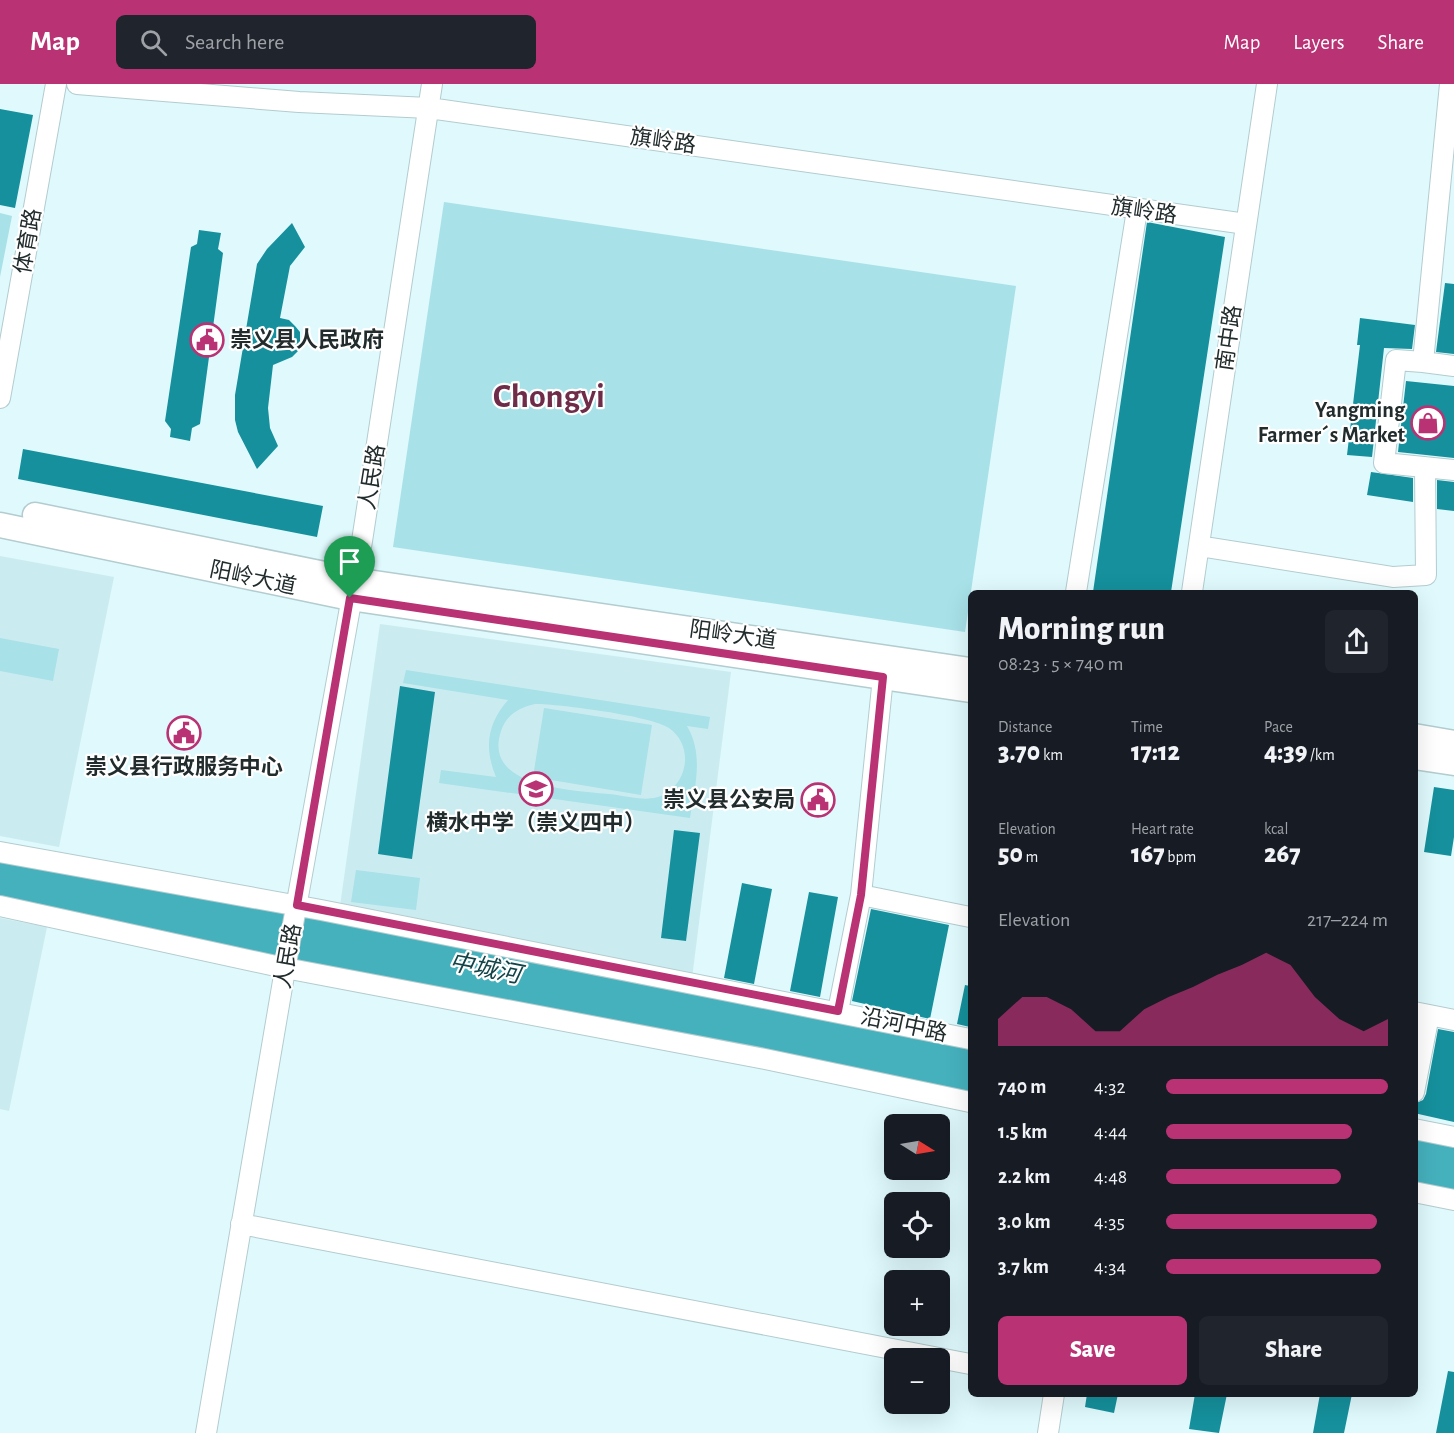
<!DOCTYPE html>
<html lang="en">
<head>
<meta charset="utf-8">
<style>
	:root { --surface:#171b24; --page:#20242c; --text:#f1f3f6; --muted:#9ea1a6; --accent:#b93274 }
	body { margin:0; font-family:"Alegreya Sans","Noto Sans SC",sans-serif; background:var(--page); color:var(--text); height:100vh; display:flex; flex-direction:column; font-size:22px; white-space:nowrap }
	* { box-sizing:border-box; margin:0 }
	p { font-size:20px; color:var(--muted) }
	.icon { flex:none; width:33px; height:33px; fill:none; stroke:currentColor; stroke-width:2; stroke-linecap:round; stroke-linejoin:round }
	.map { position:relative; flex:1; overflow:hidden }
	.details { position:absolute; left:968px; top:506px; width:450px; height:807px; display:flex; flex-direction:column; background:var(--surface); border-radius:9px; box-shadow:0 6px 24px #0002 }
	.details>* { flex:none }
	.needle { width:39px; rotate:101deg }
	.tools { position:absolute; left:884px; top:1030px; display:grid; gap:12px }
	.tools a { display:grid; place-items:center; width:66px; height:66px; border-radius:9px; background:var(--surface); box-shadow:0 6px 24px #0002; font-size:30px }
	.pin { position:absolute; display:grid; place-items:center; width:51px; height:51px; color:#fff; margin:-62px -26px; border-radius:50% 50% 50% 0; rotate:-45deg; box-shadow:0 0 6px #0007 }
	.pin .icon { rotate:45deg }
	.round { display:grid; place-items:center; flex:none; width:63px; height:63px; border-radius:9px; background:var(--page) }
	.headline { display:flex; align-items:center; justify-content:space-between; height:102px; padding:0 30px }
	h1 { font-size:33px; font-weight:800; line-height:45px }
	.figures { display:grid; grid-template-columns:repeat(3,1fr); gap:9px; height:102px; padding:6px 30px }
	.figures div { display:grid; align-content:center }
	.figures b { font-size:26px; font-weight:800 }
	.figures small { font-size:16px; font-weight:400 }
	.figures p { font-size:16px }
	.chart { height:168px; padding:12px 30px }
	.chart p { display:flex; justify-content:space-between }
	.chart svg { width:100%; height:108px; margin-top:6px; fill:var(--accent); opacity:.7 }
	.action { display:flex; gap:12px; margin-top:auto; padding:12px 30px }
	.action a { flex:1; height:69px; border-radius:9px; background:var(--accent); color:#fff; font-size:24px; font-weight:800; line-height:69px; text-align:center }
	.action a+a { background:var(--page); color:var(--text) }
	ul { padding:0 30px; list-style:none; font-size:20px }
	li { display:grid; grid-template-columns:96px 72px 1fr; align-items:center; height:45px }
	li i { height:15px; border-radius:8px; background:var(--accent) }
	header { display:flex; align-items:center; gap:36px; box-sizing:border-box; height:84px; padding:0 30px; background:var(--accent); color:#fff }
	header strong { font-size:28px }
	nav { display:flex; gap:33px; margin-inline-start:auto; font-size:21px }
	.search { width:420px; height:54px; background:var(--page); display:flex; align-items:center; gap:15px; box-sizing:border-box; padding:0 21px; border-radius:9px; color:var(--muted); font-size:22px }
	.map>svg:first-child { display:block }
</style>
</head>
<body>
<header>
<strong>Map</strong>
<div class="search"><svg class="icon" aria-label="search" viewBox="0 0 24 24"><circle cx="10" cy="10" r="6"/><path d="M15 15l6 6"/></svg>Search here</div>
<nav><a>Map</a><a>Layers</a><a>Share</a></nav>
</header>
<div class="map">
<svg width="1454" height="1349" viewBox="0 0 1454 1349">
	<rect width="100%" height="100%" fill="#dff9fc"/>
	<path fill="#caecf0" d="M0,472L114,493L59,763L0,752Z
		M380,540L731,588L692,894L340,822Z
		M0,834L47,843L9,1027L0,1025Z"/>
	<path fill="#a8e1e8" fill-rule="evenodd" d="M444,118L1016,202L965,548L393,463Z
		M0,129L12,132L0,193Z
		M0,554L59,565L53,597L0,587Z
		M406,586L710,633L708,645L687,642C704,671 695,702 690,734L439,699L441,686L496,693C484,664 487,640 508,616L403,599ZM535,620C559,620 652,632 669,644C695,662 688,703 658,713C645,717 630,713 617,711C582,706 481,707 501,647C506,631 520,623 535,620Z
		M544,624L652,641L641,711L533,693Z
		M356,786L420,794L416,826L351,818Z"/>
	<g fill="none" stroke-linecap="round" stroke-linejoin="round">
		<path stroke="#45b1bd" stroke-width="28" d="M0,779L970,973
			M0,803L970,996
			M1414,1062L1454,1070
			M1414,1085L1454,1093"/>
	</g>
	<path fill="#15909c" d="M0,25L33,31L15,124L0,121Z
		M1147,138L1225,153L1171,508H1093Z
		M292,139L305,163L290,182L280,234L289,236L295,242L300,248V258L298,267L292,273L273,281L268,324L270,344L278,362L257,385L238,348L235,336V311L257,180L267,165Z
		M199,146L221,149L218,165L223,169L200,340L192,344L190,357L170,353L171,345L165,337L191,163L197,160Z
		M1445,199L1454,200V270L1436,268Z
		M1360,234L1415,241L1412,265L1384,264L1372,373L1347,371L1360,261H1357Z
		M1406,297L1454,302V374L1398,368Z
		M23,365L323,422L317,453L18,395Z
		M1371,388L1413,394V418L1367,411Z
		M1437,396L1454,398V427L1437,425Z
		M400,602L435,608L412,775L378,770Z
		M1434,703L1454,706V753L1451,772L1424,768Z
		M674,746L700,749L686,857L661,854Z
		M742,799L772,805L754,900L724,894Z
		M809,808L838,813L820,913L790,907Z
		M871,825L949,841L930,935L852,917Z
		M965,901L970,902V943L957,940Z
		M1438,945L1454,948V1038L1414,1029V1020L1423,1016L1426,1010Z
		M1448,1287L1454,1288V1349H1436Z
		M1087,1310H1118L1114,1329L1085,1323Z
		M1195,1310H1227L1219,1349L1189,1345Z
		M1320,1310H1352L1344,1349H1313Z"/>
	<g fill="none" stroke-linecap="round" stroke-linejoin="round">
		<defs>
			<path id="minor" d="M77,0L299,18L429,24L1246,140
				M1450,0L1423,278L1454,282
				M1423,278L1396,276L1384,379L1454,386
				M0,314L56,0
				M1199,462L1393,493L1426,491L1425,383
				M1076,508L1137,126
				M1192,508L1267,0
				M0,768L321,826L970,955
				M861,811L970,833
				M0,822L285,884L765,975L970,1018
				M838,927L861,811L883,593
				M1414,928L1454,936
				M1414,1008L1429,931
				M1414,1045L1454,1053
				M1414,1108L1454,1116
				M241,1140L970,1280
				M206,1349L288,868L362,457L432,0
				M1048,1349L1054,1310"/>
			<path id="major" d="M35,431L354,496L970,586
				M0,441L350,514L970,606
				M1414,652L1454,659
				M1414,673L1454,679"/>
		</defs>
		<use href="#minor" stroke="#b3cccf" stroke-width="22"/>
		<use href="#major" stroke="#b3cccf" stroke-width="27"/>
		<use href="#minor" stroke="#fff" stroke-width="20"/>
		<use href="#major" stroke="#fff" stroke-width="24"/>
	</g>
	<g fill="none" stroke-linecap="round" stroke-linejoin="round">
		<defs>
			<path id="route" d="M350,514L883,593L861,811L838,927L297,821Z"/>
		</defs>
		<use href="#route" stroke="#fff" stroke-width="12"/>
		<use href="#route" stroke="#b93274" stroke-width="8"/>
	</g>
	<defs>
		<symbol id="civic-ring" viewBox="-11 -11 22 22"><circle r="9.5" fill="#fff" stroke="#b93274" stroke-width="1.5"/><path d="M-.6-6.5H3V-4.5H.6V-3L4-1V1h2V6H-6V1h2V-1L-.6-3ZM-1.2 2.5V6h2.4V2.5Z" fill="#b93274"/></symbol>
		<symbol id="shop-ring" viewBox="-11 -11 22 22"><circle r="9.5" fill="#fff" stroke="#b93274" stroke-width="1.5"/><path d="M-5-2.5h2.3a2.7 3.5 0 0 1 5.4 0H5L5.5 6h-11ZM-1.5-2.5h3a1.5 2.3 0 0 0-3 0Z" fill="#b93274"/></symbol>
		<symbol id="school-ring" viewBox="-11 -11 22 22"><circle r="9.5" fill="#fff" stroke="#b93274" stroke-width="1.5"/><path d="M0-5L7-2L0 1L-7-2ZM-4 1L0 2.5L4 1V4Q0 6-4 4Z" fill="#b93274"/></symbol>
	</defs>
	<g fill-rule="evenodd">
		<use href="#civic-ring" x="188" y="237" width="38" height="38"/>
		<use href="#shop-ring" x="1409" y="320" width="38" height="38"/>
		<use href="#civic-ring" x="165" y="630" width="38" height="38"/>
		<use href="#school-ring" x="517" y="686" width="38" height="38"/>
		<use href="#civic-ring" x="799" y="697" width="38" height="38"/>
	</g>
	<g text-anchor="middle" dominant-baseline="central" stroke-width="4.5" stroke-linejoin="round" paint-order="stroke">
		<g font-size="22" fill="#222c2d" stroke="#fff">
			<text transform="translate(663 57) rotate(8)">旗岭路</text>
			<text transform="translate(1144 127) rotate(8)">旗岭路</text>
			<text transform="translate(28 157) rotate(-80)">体育路</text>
			<text transform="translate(1229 254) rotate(-82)">南中路</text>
			<text transform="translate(372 393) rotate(-81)">人民路</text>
			<text transform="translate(253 494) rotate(12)">阳岭大道</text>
			<text transform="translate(733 551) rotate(8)">阳岭大道</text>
			<text transform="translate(288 872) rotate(-80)">人民路</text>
			<text transform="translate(904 941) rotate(12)">沿河中路</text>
		</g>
		<g font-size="22" font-weight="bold" fill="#222c2d" stroke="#fff" text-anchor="end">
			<text x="230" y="256" text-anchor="start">崇义县人民政府</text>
			<text x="1405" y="326">Yangming<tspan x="1405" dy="25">Farmer´s Market</tspan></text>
			<text x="184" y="683" text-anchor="middle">崇义县行政服务中心</text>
			<text x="795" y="716">崇义县公安局</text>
			<text x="536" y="739" text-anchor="middle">横水中学（崇义四中）</text>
		</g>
		<g font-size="24" font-style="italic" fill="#124348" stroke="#fff">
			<text transform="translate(485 885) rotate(11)">中城河</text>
		</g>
		<g font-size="34" font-weight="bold" fill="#6e2c49" stroke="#fff">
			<text x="549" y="313">Chongyi</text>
		</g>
	</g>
</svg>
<div class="tools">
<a><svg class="needle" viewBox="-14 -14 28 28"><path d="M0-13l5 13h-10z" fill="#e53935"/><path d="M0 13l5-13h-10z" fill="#9ea1a6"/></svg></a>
<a><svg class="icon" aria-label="locate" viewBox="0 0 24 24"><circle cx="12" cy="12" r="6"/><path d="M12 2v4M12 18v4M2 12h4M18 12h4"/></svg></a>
<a>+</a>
<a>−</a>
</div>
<div class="pin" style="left:350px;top:514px;background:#1e9e55"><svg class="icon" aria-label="arrive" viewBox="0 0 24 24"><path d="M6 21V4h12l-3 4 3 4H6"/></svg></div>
<section class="details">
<div class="headline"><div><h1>Morning run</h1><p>08:23 · 5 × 740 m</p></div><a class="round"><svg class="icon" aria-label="share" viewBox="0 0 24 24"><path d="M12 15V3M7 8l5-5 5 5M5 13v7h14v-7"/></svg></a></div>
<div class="figures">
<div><p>Distance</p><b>3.70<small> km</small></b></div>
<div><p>Time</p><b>17:12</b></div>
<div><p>Pace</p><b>4:39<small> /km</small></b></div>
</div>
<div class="figures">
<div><p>Elevation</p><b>50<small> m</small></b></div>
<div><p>Heart rate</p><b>167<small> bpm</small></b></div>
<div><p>kcal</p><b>267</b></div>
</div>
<div class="chart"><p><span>Elevation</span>217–224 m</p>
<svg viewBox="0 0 160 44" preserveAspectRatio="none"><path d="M0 44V33L10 24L20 24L30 29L40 38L50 38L60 29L70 24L80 20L90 15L100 11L110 6L120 11L130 24L140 33L150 38L160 33V44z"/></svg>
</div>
<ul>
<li><b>740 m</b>4:32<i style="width:100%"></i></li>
<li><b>1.5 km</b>4:44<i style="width:84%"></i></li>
<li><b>2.2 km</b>4:48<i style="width:79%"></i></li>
<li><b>3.0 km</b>4:35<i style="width:95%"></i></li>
<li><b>3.7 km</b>4:34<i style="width:97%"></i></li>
</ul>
<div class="action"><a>Save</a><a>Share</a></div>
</section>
</div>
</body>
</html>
